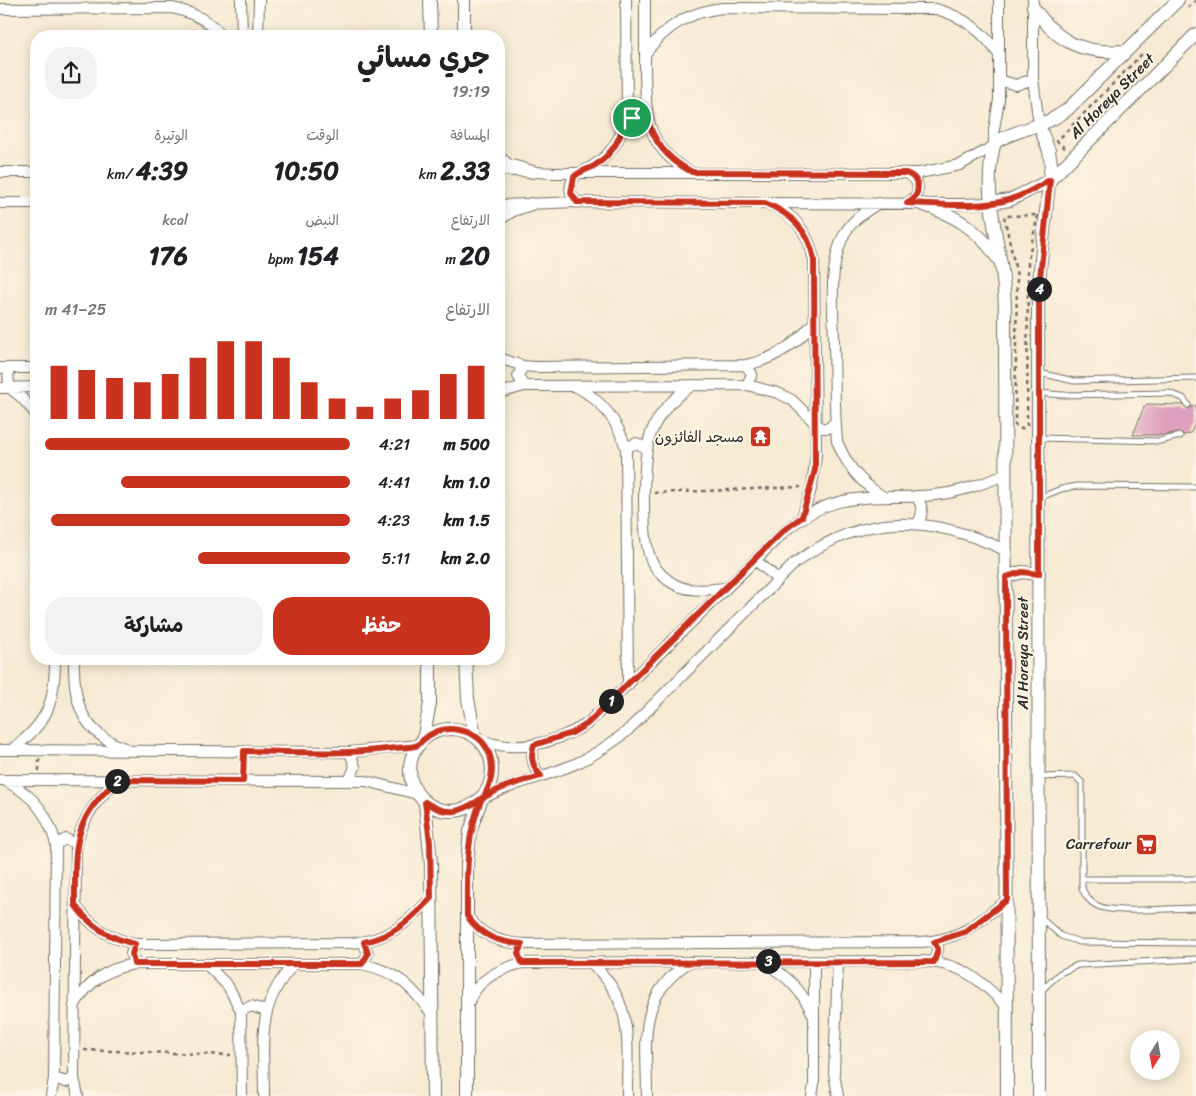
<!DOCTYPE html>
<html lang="ar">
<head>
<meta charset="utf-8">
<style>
	:root { --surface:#fff; --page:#f2f2f2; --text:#202124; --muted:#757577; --accent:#c8321e }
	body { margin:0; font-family:Sriracha,"Playpen Sans Arabic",sans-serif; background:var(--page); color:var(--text); direction:rtl; height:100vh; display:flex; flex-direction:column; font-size:19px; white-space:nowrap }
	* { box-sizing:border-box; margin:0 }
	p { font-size:16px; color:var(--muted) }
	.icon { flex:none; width:28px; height:28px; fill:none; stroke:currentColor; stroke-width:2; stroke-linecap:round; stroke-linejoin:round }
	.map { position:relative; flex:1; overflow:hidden; direction:ltr }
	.details { position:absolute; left:30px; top:30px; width:475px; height:635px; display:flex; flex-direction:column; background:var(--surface); border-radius:20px; box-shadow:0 2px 12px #0003; direction:rtl }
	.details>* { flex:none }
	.needle { width:32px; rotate:191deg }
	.controls { position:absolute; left:1130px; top:1030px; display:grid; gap:10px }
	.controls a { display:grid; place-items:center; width:50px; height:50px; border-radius:50%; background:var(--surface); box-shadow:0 2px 12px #0003; font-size:25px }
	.pin { position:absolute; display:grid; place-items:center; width:42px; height:42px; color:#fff; margin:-21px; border:2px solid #fff; border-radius:50%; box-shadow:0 1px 5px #0007 }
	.km { position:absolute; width:25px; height:25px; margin:-12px; border-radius:50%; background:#222; color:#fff; font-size:14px; line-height:25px; text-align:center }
	.round { display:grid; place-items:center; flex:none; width:52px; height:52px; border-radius:20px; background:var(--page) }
	.headline { display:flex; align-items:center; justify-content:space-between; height:85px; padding:0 15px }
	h1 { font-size:28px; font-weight:700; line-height:38px }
	.figures { display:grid; grid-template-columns:repeat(3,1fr); gap:8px; height:85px; padding:5px 15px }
	.figures div { display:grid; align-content:center }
	.figures b { font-size:25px; font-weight:700 }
	.figures small { font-size:14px; font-weight:400 }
	.figures p { font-size:14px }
	.chart { height:140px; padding:10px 15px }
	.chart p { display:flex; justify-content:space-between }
	.chart svg { width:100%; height:90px; margin-top:5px; stroke:var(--accent); stroke-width:6 }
	.cta { display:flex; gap:10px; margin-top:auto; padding:10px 15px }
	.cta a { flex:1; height:58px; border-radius:20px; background:var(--accent); color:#fff; font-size:20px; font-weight:700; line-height:58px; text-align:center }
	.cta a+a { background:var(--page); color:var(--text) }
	ul { padding:0 15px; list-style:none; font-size:16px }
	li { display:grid; grid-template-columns:80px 60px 1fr; align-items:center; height:38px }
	li i { height:12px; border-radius:6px; background:var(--accent) }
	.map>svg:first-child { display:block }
</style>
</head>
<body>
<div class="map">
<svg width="1196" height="1096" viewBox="0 0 1196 1096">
	<rect width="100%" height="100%" fill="#fcf5e5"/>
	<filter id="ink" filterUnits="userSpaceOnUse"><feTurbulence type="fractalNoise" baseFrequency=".02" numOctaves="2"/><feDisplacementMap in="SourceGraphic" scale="10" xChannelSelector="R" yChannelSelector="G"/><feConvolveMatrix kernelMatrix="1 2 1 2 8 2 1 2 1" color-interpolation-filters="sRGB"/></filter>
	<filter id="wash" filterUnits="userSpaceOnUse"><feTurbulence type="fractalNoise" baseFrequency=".0096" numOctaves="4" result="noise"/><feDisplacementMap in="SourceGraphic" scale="20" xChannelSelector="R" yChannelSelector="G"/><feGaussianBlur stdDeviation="1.12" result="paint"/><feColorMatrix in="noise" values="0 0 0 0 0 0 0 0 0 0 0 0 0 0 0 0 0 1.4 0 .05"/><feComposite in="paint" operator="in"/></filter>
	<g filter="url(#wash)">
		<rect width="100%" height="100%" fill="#f7ead3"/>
		<g id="blocks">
			<path fill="#dea0bd" d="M1147,404L1183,405L1188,409L1196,405V420L1191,433L1184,435L1179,432L1165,435H1133L1144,407Z"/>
		</g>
	</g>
	<g filter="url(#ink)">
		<use href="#blocks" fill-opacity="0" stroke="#726e66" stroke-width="1"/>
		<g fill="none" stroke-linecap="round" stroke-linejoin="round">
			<defs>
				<path id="service" d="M1040,373L1074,381L1196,378
					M1039,393L1062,395L1169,393L1183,398L1188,405
					M1039,438L1160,441L1180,436
					M1039,498L1061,489L1077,486L1196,487
					M1039,777L1075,776L1082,783V889C1086,896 1090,903 1098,906C1115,914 1175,908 1196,908
					M1082,879H1196
					M1042,919L1061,936L1080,942L1196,943
					M1041,991L1060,973L1078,965L1196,959"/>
				<path id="minor" d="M241,0L242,36
					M645,0C645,23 645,46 645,69C646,114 645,147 689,171
					M1033,0V79L1039,125
					M0,9L172,8C192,12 209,20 222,36
					M258,36L259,0
					M645,54C665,27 688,12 722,8L936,9C964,17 983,31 999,55
					M999,80L1016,85L1033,79
					M627,113L636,119L646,114
					M499,170L555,173H919L960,165L994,146V129L999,100V0
					M584,171C609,159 621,141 627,113L626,0
					M0,172H36
					M906,173C922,179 921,196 907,203
					M577,202C568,193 568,182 578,173
					M0,203H36
					M879,203C864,212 849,222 842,239C828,272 834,311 834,345C835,377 834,409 837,441C847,466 859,481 882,496
					M499,205L577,202L963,204L989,203
					M771,205C796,215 809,234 814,260L816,454L812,486L802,517
					M499,358L523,366L534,367L746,365C775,359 796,345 814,322
					M746,365L752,374L747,385
					M523,366L518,376L524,386
					M0,368H36
					M8,368L9,387L22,398L36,414
					M693,385C674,397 659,412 651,433C642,457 641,540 652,562C657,571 665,579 674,584C690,593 709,589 726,588
					M575,386C602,400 617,420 626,448L628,685
					M0,388L36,387
					M499,393L524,386L747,385L778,393L792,400L820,428H829L835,422
					M626,448L636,443L646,448
					M916,496C923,506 924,514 917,524
					M755,560L778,579
					M74,659C73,701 81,733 125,748
					M476,737C511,756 555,743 587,724L785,531C841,484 878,503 942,494C964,491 984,483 1005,475
					M534,745C530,757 532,766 541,776
					M0,750L350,752L418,745
					M11,750C48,723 55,703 55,659
					M0,780L366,781L417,794
					M349,781L355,767L350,752
					M7,782C35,796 48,815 56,844L54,1078L51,1096
					M483,798C512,783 545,777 575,764C593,756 609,745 625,733L795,563C865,511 929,515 1005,550
					M56,844L66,839L76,844
					M75,905C91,927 109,938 135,944L353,943C388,940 408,923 431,898
					M467,916C482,936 498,942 522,944L921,942C961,940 977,923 1007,900
					M934,942L938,949L934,961
					M590,962C635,1001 627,1042 627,1096
					M763,962C785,974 802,990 812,1013
					M134,964L131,954L135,944
					M206,964L228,986L241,1011L242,1096
					M362,964L368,954L364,943
					M468,1005C475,980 499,969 522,963L917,961C960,962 978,977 1007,1007
					M74,1006C89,981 106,969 134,964H362C398,972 411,986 432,1014
					M241,1011L251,1006L266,1011
					M54,1078L66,1082L74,1078
					M78,1096L74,1078L76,844C84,817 96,799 118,780
					M264,1096C264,1043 255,1006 294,964
					M647,1096C647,1039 636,998 689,962
					M812,1096L814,1084V961
					M838,1096L834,1073L838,961"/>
				<path id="tertiary" d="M430,0L431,36
					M1033,7C1058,43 1082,54 1125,51
					M464,36V0
					M1039,125L1049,151L1051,164L1040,269L1038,305L1039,1096
					M499,158L508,165L533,172
					M989,203L1010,200L1050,180L1196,34
					M921,204C954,214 979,230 998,259
					M499,219L513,210L531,204
					M1005,577L1022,572L1039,574
					M466,659L468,699L475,736
					M410 770a41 41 0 1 1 82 0a41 41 0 1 1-82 0Z
					M423,740L430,703V659
					M425,803L431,864L433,1096
					M467,1096V864L470,831L482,798
					M1007,1096L1005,318C1005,300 1004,282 1001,264C994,222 983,184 995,142C1019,128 1046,127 1068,109L1178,0"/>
			</defs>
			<use href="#service" stroke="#726e66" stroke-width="7"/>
			<use href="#minor" stroke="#726e66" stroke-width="12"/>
			<use href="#tertiary" stroke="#726e66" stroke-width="14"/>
			<path stroke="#726e66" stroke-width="2.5" stroke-dasharray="4 4" stroke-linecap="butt" d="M1188,8L1196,0
				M1065,148L1057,141L1142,54
				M1038,215L1028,260L1027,426L1021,429L1015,425L1017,276L1004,216Z
				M654,493L801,487
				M39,759V771
				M84,1050L231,1055"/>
			<use href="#service" stroke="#fff" stroke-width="5"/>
			<use href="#minor" stroke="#fff" stroke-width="10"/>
			<use href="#tertiary" stroke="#fff" stroke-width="12"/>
		</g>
	</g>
	<g fill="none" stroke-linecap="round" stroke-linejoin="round" filter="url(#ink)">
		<defs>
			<path id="route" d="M632,118L627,114C622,135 614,154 594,166C587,170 579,171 574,177L571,193L577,202L765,203C792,214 809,231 814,260L815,470L802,517L784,530L587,724L572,733L534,745C530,757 532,766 541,776C526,780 510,784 496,791C468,804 457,823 425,802L430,843L431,898C410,920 394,936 364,942L368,954L362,964H134L132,954L135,944C109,938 91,927 75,905C75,849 71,819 118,780L243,781L244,751C294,752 345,755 395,748C402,747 412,748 418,745C418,745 423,740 423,740C433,731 446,727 459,730C493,736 500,771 483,798H482C465,837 467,875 467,916C482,937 498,942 522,944L518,953L522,963L934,962L938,949L934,942L965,932L1007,900L1006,577L1022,572L1039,574V287L1050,180C1037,187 1025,195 1011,199C981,209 938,204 907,203C921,196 922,179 906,173L692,172C667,159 653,142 646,114L640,118H632"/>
		</defs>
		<use href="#route" stroke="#fff" stroke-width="10"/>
		<use href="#route" stroke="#c8321e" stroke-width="6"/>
	</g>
	<defs>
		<symbol id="temple-square" viewBox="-11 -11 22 22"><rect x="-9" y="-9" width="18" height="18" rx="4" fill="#c8321e" stroke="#fcf5e5"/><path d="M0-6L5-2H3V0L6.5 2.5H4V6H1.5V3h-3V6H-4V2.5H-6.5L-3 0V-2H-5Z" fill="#fff"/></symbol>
		<symbol id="supermarket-square" viewBox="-11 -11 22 22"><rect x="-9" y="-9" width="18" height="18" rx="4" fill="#c8321e" stroke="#fcf5e5"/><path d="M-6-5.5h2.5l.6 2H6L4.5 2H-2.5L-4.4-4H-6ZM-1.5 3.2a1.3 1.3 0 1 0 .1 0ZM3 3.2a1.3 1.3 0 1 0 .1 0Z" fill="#fff"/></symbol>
	</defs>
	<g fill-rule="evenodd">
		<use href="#temple-square" x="748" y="424" width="25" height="25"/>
		<use href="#supermarket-square" x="1134" y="832" width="25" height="25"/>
	</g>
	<g text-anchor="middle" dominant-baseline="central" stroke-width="4" stroke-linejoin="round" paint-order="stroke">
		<g font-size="15" fill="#2b2b2b" stroke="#fcf5e5">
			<text transform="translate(1112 96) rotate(-45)">Al Horeya Street</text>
			<text transform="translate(1023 653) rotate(-90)">Al Horeya Street</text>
		</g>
		<g font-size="15" fill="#2b2b2b" stroke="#fcf5e5" text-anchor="end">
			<text x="744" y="437">مسجد الفائزون</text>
			<text x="1131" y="844">Carrefour</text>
		</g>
	</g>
</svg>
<div class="controls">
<a><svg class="needle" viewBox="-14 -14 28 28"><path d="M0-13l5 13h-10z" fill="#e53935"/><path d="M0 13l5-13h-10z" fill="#757577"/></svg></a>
</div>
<div class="pin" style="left:632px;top:118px;background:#1e9e55"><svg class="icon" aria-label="arrive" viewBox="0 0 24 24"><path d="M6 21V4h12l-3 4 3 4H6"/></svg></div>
<b class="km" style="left:611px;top:701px">1</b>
<b class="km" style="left:117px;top:781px">2</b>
<b class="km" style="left:768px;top:961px">3</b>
<b class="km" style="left:1039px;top:289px">4</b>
<section class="details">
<div class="headline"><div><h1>جري مسائي</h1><p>19:19</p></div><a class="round"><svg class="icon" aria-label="share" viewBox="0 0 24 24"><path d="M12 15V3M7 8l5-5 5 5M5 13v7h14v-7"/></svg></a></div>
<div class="figures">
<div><p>المسافة</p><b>2.33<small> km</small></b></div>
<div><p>الوقت</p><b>10:50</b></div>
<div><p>الوتيرة</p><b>4:39<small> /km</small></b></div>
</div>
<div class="figures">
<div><p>الارتفاع</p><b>20<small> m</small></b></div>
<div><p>النبض</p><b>154<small> bpm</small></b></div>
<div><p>kcal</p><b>176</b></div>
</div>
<div class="chart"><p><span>الارتفاع</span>25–41 m</p>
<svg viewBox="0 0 160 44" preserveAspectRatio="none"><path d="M5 44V18M15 44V20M25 44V24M35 44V26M45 44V22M55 44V14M65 44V6M75 44V6M85 44V14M95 44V26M105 44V34M115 44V38M125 44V34M135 44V30M145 44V22M155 44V18"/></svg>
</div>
<ul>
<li><b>500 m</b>4:21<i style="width:100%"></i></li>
<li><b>1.0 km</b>4:41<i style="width:75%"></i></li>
<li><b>1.5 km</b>4:23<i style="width:98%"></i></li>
<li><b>2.0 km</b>5:11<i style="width:50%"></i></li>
</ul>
<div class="cta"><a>حفظ</a><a>مشاركة</a></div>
</section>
</div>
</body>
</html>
